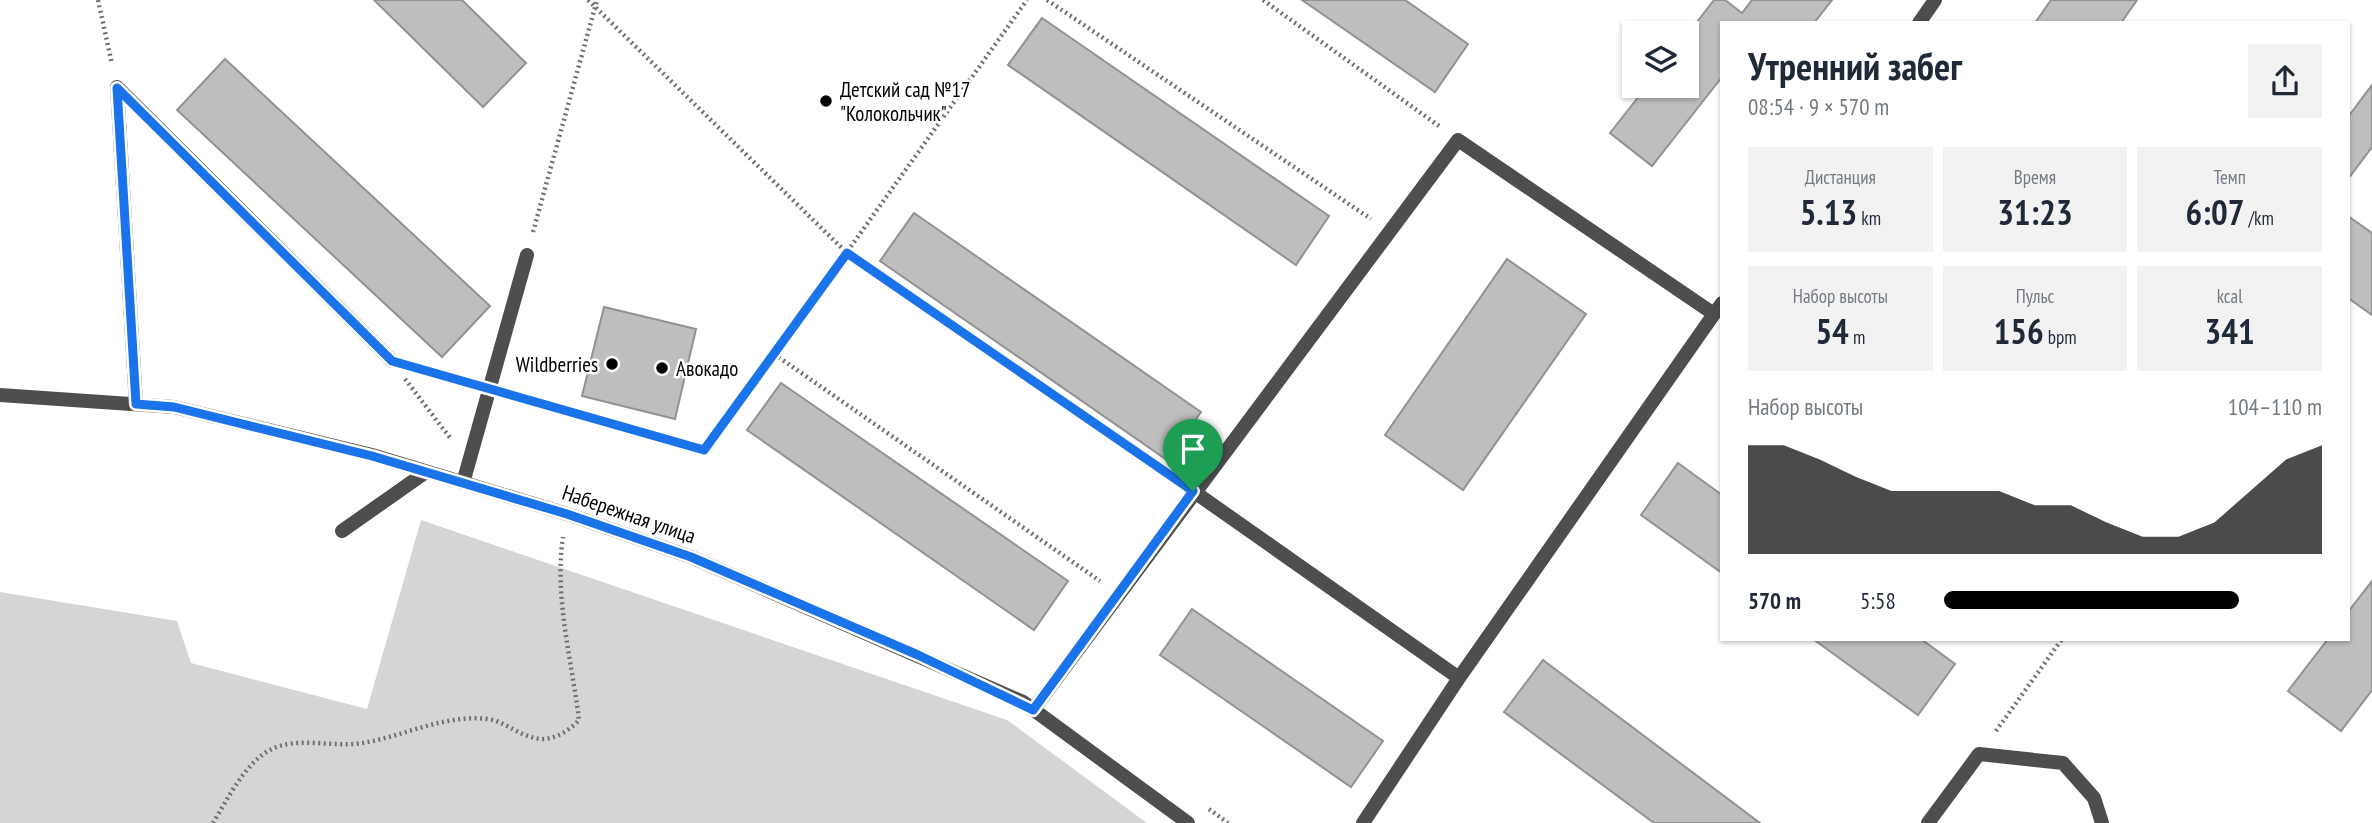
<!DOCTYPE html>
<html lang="ru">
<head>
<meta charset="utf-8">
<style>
	:root { --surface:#fff; --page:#f2f2f3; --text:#1f2937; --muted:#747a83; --accent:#000 }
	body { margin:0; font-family:"PT Sans Narrow",sans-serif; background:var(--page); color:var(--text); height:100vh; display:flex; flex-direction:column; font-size:26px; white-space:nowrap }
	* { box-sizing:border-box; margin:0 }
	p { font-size:23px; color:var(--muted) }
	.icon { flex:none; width:38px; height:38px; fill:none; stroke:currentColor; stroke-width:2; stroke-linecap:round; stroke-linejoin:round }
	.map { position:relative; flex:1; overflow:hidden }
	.panel { position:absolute; left:1720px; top:21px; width:630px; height:620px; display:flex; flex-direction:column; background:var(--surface); border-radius:0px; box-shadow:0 2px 5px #0004 }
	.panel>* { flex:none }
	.fabs { position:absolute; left:1622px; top:21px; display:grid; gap:14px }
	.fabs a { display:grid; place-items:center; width:77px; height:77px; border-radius:0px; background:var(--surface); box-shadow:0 2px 5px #0004; font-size:35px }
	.pin { position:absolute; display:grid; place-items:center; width:60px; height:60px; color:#fff; margin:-72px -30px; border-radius:50% 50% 50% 0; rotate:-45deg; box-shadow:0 0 7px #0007 }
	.pin .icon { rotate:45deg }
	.round { display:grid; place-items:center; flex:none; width:74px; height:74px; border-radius:0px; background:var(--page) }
	.summary { display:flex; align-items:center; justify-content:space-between; height:119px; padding:0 28px }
	h1 { font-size:38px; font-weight:700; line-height:52px }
	.stats { display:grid; grid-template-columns:repeat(3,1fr); gap:10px; height:119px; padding:7px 28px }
	.stats div { display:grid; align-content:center; border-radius:0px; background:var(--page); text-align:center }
	.stats b { font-size:35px; font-weight:700 }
	.stats small { font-size:19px; font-weight:400 }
	.stats p { font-size:19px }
	.chart { height:196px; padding:14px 28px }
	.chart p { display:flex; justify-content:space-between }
	.chart svg { width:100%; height:126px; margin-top:7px; fill:var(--accent); opacity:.7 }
	ul { padding:0 28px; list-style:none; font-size:23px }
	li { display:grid; grid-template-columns:112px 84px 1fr; align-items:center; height:52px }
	li i { height:18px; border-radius:9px; background:var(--accent) }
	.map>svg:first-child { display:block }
</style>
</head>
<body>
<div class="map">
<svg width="2372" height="823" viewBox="0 0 2372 823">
	<rect width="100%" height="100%" fill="#fff"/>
	<path fill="#d5d5d5" d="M421,520L1007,720L1147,823H0V592L177,621L191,663L367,709Z"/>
	<path fill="#bebebe" stroke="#929292" stroke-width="2" d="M374,0H462L526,63L483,107Z
		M1302,0H1405L1468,44L1435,92Z
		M1714,0H1725L1742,13L1752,0H1832L1814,23H1722V77L1652,166L1610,133L1647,86H1687V35Z
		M2051,0H2137L2121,23H2035Z
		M1042,18L1329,216L1296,265L1008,65Z
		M225,59L490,306L442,357L177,110Z
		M2372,85V147L2348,179V117Z
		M914,213L1201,412L1167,460L880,261Z
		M2348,216L2372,233V315L2348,298Z
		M1507,259L1586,314L1463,490L1385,435Z
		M604,307L696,329L675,419L582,396Z
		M781,383L1068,581L1034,630L747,430Z
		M1678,463L1722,495V573L1641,515Z
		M2372,581V690L2341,731L2288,691L2328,639H2348V612Z
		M1192,609L1383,741L1351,787L1160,655Z
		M1813,639H1921L1955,664L1918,715Z
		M1543,660L1760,823H1654L1504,712Z"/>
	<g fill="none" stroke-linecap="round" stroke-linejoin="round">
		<path stroke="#707070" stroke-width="4.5" stroke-dasharray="2 3.5" stroke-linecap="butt" d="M98,0L112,64
			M588,0L847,253L1175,479
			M1047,0L1371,219
			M1263,0L1439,126
			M533,232L597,0
			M774,354L1027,0
			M414,367L467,382
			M405,379L451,439
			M512,394L704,450L774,354L1100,581
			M1996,731L2062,639
			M1209,809L1228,823
			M213,823C227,800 246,761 272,749C299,736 334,748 363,743C404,736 445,714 488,719C507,722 521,738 542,739C556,739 570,730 579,720C572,661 554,597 563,537"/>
		<path stroke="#4e4e4e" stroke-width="14" d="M117,87L392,361
			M117,87L136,404
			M463,483L527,255
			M342,531L426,472"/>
		<path stroke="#4e4e4e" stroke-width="14" d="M1919,23L1935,0
			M0,395L174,407L372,455L567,514L691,557L1023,702L1188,823
			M1193,491L1459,678L1363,823
			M1459,678L1714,314
			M1033,710L1458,140L1714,314L1722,303
			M1928,823L1979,754L2063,763L2094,798L2102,823"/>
	</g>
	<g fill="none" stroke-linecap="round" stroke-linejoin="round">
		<defs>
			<path id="route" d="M117,88L392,361L704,450L847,253L1193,491L1033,710L918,655L691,557L567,514L372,456L174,407L136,404Z"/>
		</defs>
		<use href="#route" stroke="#fff" stroke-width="14"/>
		<use href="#route" stroke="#1a73e8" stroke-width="9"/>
	</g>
	<g fill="#000" stroke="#fff" stroke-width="2.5">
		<circle cx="826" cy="101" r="7"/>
		<circle cx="612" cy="364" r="7"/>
		<circle cx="662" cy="368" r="7"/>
	</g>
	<g text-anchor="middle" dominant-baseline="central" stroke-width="5" stroke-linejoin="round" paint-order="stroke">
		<g font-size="21" fill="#000" stroke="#fff" text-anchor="start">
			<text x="840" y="89">Детский сад №17<tspan x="840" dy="24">"Колокольчик"</tspan></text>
			<text x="598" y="364" text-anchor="end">Wildberries</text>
			<text x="676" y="368">Авокадо</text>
		</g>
		<g font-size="21" fill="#000" stroke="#fff">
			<text transform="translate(629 514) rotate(19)">Набережная улица</text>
		</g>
	</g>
</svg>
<div class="fabs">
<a><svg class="icon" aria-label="layers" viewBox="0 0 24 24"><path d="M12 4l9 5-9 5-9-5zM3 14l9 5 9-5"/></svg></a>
</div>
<div class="pin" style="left:1193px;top:491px;background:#1e9e55"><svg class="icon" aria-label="arrive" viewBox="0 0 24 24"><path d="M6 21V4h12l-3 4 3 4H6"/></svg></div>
<section class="panel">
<div class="summary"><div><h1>Утренний забег</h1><p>08:54 · 9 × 570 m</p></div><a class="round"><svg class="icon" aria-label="share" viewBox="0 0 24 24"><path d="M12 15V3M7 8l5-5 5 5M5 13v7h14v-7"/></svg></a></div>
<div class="stats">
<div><p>Дистанция</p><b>5.13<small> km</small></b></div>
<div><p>Время</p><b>31:23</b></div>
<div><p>Темп</p><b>6:07<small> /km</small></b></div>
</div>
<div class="stats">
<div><p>Набор высоты</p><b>54<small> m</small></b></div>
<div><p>Пульс</p><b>156<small> bpm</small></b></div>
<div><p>kcal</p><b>341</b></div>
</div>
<div class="chart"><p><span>Набор высоты</span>104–110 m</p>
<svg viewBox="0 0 160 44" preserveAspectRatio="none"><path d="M0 44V6L10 6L20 11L30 17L40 22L50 22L60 22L70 22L80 27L90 27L100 33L110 38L120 38L130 33L140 22L150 11L160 6V44z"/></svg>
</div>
<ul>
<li><b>570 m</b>5:58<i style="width:78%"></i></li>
</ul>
</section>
</div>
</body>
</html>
